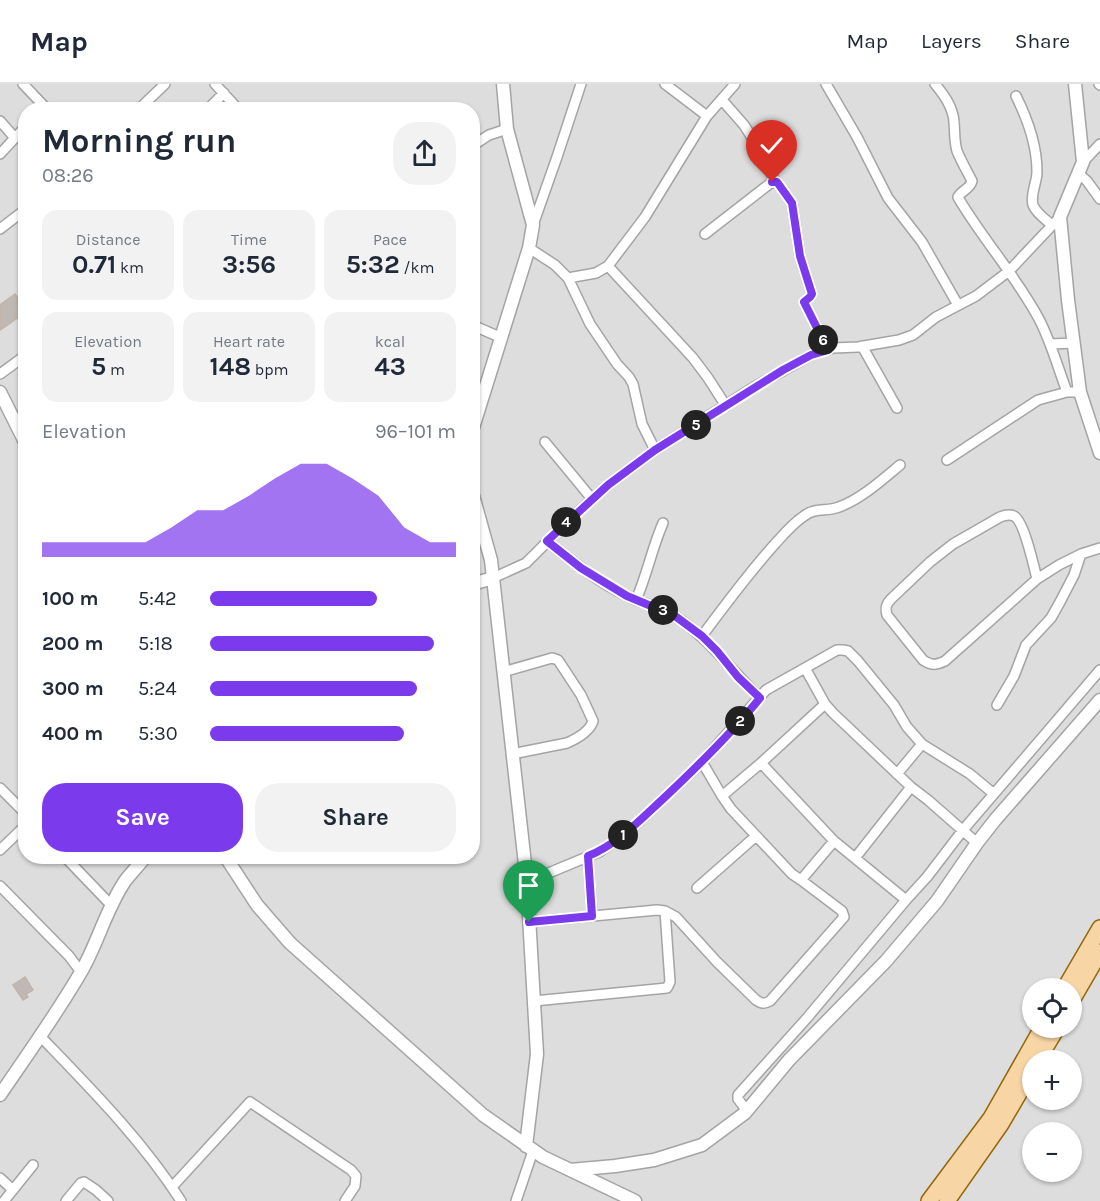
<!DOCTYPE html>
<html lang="en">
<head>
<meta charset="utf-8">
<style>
	:root { --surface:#fff; --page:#f2f2f3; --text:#1f2937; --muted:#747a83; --line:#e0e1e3; --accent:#7c3aed }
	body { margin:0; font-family:Karla,sans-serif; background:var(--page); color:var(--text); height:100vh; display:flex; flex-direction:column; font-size:22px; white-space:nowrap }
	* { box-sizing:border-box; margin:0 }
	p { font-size:20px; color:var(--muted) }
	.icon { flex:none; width:33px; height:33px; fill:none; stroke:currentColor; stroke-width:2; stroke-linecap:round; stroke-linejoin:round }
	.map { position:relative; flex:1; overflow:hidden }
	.panel { position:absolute; left:18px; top:18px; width:462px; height:762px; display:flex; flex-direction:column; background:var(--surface); border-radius:24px; box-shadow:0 2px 4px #0004 }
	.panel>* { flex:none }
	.controls { position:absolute; left:1022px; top:894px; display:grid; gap:12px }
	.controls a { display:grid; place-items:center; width:60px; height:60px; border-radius:50%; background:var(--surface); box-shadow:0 2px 4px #0004; font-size:30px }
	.pin { position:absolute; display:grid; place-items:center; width:51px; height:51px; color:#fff; margin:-62px -26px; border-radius:50% 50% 50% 0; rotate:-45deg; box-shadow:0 0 6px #0007 }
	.pin .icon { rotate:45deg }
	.km { position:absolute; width:30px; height:30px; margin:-15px; border-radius:50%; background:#222; color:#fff; font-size:16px; line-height:30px; text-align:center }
	.round { display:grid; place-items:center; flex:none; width:63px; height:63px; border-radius:24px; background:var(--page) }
	.head { display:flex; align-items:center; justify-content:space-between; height:102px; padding:0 24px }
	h1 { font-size:33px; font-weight:700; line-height:45px }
	.stats { display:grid; grid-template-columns:repeat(3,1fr); gap:9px; height:102px; padding:6px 24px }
	.stats div { display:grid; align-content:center; border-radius:15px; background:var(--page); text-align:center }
	.stats b { font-size:26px; font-weight:700 }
	.stats small { font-size:16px; font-weight:400 }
	.stats p { font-size:16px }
	.chart { height:168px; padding:12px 24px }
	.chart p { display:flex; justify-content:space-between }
	.chart svg { width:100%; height:108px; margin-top:6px; fill:var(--accent); opacity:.7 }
	.cta { display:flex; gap:12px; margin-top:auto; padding:12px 24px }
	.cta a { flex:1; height:69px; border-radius:24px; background:var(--accent); color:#fff; font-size:24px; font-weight:700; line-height:69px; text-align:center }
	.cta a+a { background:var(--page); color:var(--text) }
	ul { padding:0 24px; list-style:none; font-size:20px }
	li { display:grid; grid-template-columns:96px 72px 1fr; align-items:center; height:45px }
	li i { height:15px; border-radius:8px; background:var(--accent) }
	header { display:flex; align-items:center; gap:36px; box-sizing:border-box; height:84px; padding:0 30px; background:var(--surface); border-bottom:2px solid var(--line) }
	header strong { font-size:28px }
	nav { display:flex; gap:33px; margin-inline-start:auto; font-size:21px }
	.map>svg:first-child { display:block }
</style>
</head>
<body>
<header>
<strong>Map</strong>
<nav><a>Map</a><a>Layers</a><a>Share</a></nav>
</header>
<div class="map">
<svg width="1100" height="1117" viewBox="0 0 1100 1117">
	<rect width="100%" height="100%" fill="#f0ede7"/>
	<path fill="#dedddd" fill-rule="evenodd" d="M0,0H1100V1117H0ZM26,26H472V772H26ZM1032,904H1071V944H1032ZM1032,976H1071V1016H1032ZM1032,1048H1071V1088H1032Z"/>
	<path fill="#c0b9b3" stroke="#c1b4aa" stroke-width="1.5" d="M15,210L26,225V228L0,246V221Z
		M25,893L33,906L26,910L28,913L23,916L13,901Z"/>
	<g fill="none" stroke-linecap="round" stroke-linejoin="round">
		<defs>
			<path id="minor" d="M23,0L44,22
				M215,0L239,26
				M665,0L707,32
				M826,0L857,53L888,114L922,158L958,221
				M935,0C944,11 953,23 954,38C955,48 954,57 957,67C961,77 967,87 972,97C970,105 962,106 958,113L959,115C984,157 1016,192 1039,235C1051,258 1058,284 1067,308H1080
				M1099,0L1100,1
				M1016,12C1028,36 1037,61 1037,88C1037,98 1030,111 1033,121C1036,129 1045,135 1052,141
				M722,16L744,41L751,52L775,97
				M138,26L165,0
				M207,26L224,9
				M0,37L15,54
				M472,62L489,51L507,45
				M0,70L26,42
				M1083,78L1100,60
				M1078,89L1087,97L1100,115
				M533,141L557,73L581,0
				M0,145L26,125
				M705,150L772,98H777L792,119L800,172L812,210L810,213L804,218L828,266
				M529,164L555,181L568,194L590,240L617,280L629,293L633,300L642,340L655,366
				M608,182L693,274L708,294L726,322
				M568,194L596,189L608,182L645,133L707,32L735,0
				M472,241L502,254
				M1050,260L1074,259
				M862,262L897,324
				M0,290L26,271
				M545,358L592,415
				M947,376L1038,316L1067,308
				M547,457C572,477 598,498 627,512C643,520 662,523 678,534C710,556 732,587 760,614
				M493,494L526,479L567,438L608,401L655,366L754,303L811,271L833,264L858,263L899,256L913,251L936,233L976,212L1009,187L1060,133
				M1037,495C1034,483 1024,437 1014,432C1009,430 1005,431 1000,433L953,460L930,478L891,515C886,520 885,524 887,531L923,576C932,582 936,581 945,577L1037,495L1059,481L1081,470L1100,464
				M636,516C647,491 652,464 663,439
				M702,552C725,521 748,490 774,461C783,451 792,440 804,432C815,423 827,428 839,423C861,415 882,396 900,381
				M805,584L825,620L833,629L911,703L928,716L977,759
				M503,588L552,574L558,576L581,611L593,637C590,647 576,655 567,659L512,670
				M825,620L761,679L834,757L906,816L927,793L963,746L1100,586
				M997,621L1014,592L1026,561L1051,534L1060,518L1074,491L1081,470
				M922,660L970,690L994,710
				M702,678L722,712L731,725L792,790L801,796L834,757
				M0,704L26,730
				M722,712L761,679
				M0,766L26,741
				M64,772L112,822
				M588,772L592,832
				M855,774L911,703
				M527,798L599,768L629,747L702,678L766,606L837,566H843L848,567L858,577L894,621L907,643L922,660L897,690
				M0,802L69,872L81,888
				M697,804L756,752
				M529,838L657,826L665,827L676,833L717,878L756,916C762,920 764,920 770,917L844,833L842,827L801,796
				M534,917L667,904L670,898L665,827
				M40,952C90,1004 142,1056 181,1117
				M747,1027L738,1015V1011L807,934L906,816
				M0,1094L13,1106
				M172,1103L250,1018L351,1086L356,1092L355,1102L345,1117
				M4,1117L33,1081
				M66,1117L81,1099L84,1098L96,1106L108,1117
				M516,1117L533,1067"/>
			<path id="tertiary" d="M1075,0L1083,78L1060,133L1068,216L1080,308L1100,369
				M0,308L26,360
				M472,347L529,164L533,141L507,45L503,0
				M472,408L491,476L527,798L537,970L526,1062
				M472,500L493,494
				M225,772L257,821L290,859L483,1031L543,1073L635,1117
				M0,1011C27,971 56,931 81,888C98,859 106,825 125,797C131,789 139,781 146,772
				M570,1086L615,1082L654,1076L702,1061L745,1029L789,976L886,877L937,817L977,759L995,736L1100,616"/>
			<path id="primary" d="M1065,904L1100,844
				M1071,918L1100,868
				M1038,976L1057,944
				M929,1117L991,1034L1042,944
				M947,1117L1001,1040L1032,987"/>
		</defs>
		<use href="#minor" stroke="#a4a4a4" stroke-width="12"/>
		<use href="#tertiary" stroke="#a4a4a4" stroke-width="15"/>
		<use href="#primary" stroke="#936708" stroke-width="18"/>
		<use href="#minor" stroke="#fff" stroke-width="9"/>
		<use href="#tertiary" stroke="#fff" stroke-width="12"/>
		<use href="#primary" stroke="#f7d5a5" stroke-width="15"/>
	</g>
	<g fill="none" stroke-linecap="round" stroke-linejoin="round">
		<defs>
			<path id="route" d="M529,838L592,832L588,772C618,760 641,735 664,714C698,682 731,650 760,614L738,593L717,567L702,552L675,532L627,512L581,484L547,457L608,401L655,366L783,286L811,271L828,266L804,218L810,213L812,210L800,172L792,119L777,98H772"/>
		</defs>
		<use href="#route" stroke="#fff" stroke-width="12"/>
		<use href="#route" stroke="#7c3aed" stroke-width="8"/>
	</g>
</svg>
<div class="controls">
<a><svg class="icon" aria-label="locate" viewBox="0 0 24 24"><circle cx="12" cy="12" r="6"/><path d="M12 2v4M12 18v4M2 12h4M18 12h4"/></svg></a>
<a>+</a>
<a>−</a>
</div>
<div class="pin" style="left:529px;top:838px;background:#1e9e55"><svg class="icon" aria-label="arrive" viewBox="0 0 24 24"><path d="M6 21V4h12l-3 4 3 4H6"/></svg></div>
<div class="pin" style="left:772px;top:98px;background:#d93025"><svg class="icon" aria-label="check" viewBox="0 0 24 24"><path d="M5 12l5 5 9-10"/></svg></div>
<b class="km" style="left:623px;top:751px">1</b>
<b class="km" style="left:740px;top:637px">2</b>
<b class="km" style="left:663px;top:526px">3</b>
<b class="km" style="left:566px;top:438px">4</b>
<b class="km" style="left:696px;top:341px">5</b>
<b class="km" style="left:823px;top:256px">6</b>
<section class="panel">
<div class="head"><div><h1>Morning run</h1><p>08:26</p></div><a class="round"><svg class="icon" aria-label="share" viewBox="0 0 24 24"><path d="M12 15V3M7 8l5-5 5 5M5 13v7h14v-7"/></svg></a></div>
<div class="stats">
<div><p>Distance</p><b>0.71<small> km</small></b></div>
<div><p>Time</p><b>3:56</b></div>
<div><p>Pace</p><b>5:32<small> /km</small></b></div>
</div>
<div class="stats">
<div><p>Elevation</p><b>5<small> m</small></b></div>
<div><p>Heart rate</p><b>148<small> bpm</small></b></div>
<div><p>kcal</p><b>43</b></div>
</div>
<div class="chart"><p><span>Elevation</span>96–101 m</p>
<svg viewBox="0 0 160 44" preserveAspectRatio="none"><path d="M0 44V38L10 38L20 38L30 38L40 38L50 32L60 25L70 25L80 19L90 12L100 6L110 6L120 12L130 19L140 32L150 38L160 38V44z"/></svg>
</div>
<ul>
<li><b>100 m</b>5:42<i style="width:68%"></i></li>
<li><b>200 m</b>5:18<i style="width:91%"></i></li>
<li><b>300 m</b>5:24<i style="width:84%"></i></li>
<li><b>400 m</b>5:30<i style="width:79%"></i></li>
</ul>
<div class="cta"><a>Save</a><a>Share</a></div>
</section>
</div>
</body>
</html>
